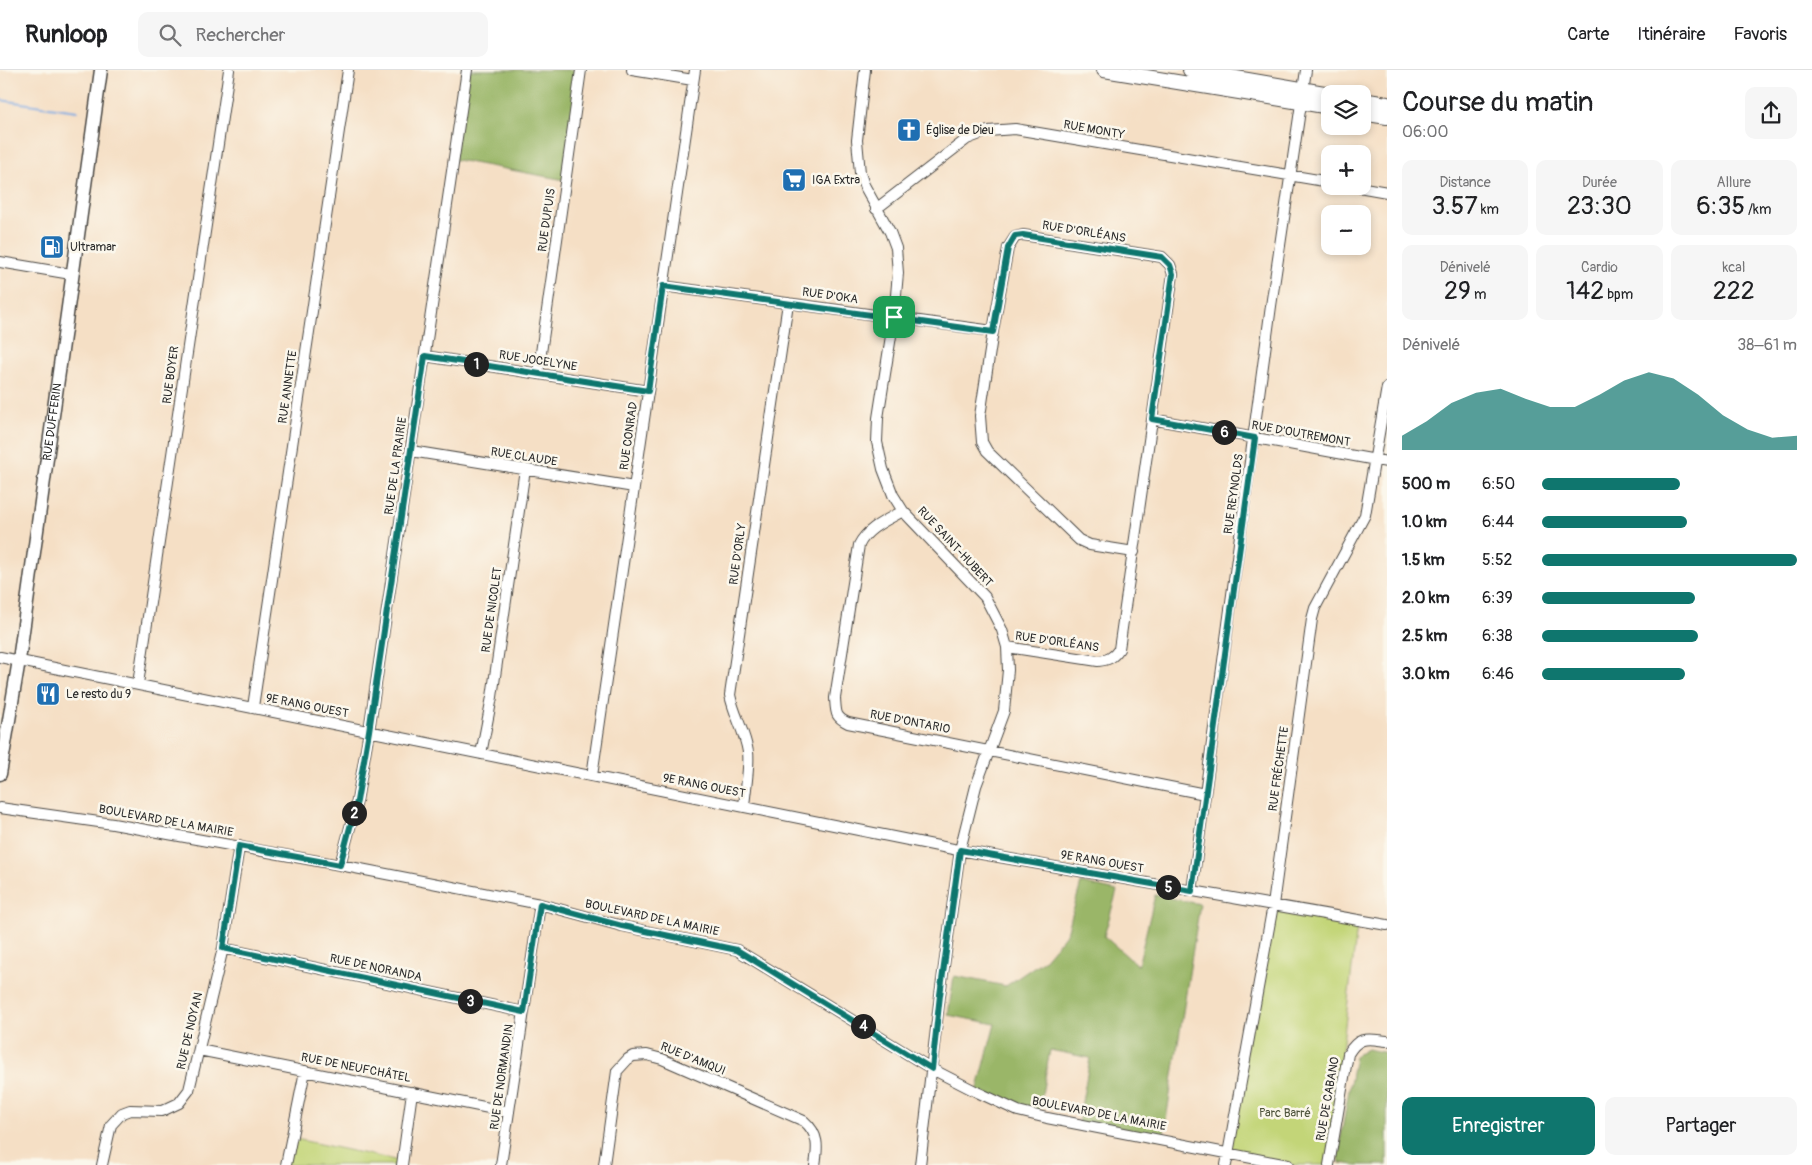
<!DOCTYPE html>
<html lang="fr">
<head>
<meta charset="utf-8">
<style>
	:root { --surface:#fff; --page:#f6f6f6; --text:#202124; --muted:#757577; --line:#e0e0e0; --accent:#0f766e }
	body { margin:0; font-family:Pangolin,sans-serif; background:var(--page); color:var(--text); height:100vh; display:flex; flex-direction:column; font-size:19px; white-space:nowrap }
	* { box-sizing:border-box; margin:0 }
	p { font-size:16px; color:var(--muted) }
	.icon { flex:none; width:28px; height:28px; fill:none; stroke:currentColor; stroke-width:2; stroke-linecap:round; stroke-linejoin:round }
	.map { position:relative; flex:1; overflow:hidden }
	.sheet { display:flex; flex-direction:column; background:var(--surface); width:425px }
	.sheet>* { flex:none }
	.controls { position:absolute; left:1321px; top:15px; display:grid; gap:10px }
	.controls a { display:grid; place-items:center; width:50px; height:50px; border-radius:10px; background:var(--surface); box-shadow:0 2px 8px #0003; font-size:25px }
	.pin { position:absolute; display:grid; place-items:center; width:42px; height:42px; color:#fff; margin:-21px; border-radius:10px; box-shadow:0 2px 8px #0006 }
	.km { position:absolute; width:25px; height:25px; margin:-12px; border-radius:50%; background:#222; color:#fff; font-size:14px; line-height:25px; text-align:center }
	.round { display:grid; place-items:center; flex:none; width:52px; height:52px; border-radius:10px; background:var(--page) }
	.overview { display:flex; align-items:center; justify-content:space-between; height:85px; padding:0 15px }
	h1 { font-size:28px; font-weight:600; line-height:38px }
	.stats { display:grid; grid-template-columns:repeat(3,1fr); gap:8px; height:85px; padding:5px 15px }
	.stats div { display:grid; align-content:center; border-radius:10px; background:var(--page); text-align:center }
	.stats b { font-size:25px; font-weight:600 }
	.stats small { font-size:14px; font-weight:400 }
	.stats p { font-size:14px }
	.chart { height:140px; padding:10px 15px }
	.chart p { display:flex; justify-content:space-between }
	.chart svg { width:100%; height:90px; margin-top:5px; fill:var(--accent); opacity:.7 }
	.button { display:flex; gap:10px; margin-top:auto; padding:10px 15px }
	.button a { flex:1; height:58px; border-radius:10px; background:var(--accent); color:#fff; font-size:20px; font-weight:600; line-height:58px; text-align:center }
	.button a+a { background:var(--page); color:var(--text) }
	ul { padding:0 15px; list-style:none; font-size:16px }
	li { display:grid; grid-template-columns:80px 60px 1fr; align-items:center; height:38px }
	li i { height:12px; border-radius:6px; background:var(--accent) }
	header { display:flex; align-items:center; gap:30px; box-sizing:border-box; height:70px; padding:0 25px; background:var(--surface); border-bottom:1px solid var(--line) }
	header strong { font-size:24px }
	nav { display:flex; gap:28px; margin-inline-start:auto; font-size:18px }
	.search { width:350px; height:45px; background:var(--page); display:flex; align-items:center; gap:12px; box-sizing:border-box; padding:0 18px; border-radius:10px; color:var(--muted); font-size:19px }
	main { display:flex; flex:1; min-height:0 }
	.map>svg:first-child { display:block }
</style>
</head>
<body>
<header>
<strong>Runloop</strong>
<div class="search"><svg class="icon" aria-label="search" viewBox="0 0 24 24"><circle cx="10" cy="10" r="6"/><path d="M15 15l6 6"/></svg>Rechercher</div>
<nav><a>Carte</a><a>Itinéraire</a><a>Favoris</a></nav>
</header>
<main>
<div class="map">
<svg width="1387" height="1095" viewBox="0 0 1387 1095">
	<rect width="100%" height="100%" fill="#fbf7ec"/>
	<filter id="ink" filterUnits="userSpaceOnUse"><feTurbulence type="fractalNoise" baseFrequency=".02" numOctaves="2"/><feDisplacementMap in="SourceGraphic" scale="10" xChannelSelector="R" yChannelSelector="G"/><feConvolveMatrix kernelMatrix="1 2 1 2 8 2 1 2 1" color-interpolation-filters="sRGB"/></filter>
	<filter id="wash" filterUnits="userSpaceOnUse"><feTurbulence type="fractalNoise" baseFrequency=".0096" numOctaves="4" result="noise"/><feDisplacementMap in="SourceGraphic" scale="20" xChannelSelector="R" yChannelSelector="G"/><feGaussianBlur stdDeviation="1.12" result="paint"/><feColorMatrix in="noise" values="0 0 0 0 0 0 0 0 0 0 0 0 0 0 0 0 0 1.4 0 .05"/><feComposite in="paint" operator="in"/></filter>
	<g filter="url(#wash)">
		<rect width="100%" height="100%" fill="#f5dfc5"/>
		<path fill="#c3d578" stroke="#778052" d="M1273,835L1357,857L1328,1095H1288L1227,1083Z
			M291,1068L404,1092L403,1095H285Z"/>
		<path fill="#9ab668" stroke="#62704a" d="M463,0H582L565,110L451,89Z
			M1081,813L1117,821L1104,866L1138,896L1155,825L1200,834L1163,1069L1078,1054L1090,988L1050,980L1038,1046L977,1022L995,954L948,945L954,906L1006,916L1044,890L1067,863Z
			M1367,979L1387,983V1095H1355L1340,1093L1338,1083L1355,986Z"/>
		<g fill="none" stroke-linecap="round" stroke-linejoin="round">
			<path stroke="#78a8e2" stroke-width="2" d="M0,30L77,41"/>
		</g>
	</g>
	<g filter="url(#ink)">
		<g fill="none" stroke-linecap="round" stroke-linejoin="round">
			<defs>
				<path id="minor" d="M632,0L693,10
					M865,0L857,70L860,103L864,115L890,162L896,178L898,203L894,247L878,348L877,372L883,399L893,425L903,441L985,527L1002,560L1007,577L1008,600L1004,641L976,716L960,780L940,925L920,1095
					M1353,116L1387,122
					M876,139L967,69L988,61L1015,59L1330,112
					M0,192L71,204
					M663,216L993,261
					M425,286L648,321
					M538,304L581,0
					M1152,349L1387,392
					M411,381L634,417
					M903,441C887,450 867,458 859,475L835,628C836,643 835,647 848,653L1205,724
					M1007,577L1098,591C1108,590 1113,588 1119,579L1173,204L1170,195L1162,187L1023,165L1015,167L1008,178L993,261L980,346L982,372L987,381L1079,470L1090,475L1134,482
					M0,587L953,779L1387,855
					M138,614L229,0
					M253,637L348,0
					M481,684L492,627L525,399
					M592,706L695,0
					M744,737C745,722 750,696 748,682C745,662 734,645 730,625L788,233
					M0,738L113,754L340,795L540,834L622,856L737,880L932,999L977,1022L1018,1041L1047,1048L1288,1095
					M340,795L357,731L369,661L467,0
					M1192,821L1271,236L1306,0
					M223,878L524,942
					M199,980L509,1042
					M102,1095L111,1055L122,1043L130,1040L162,1041L179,1033L189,1020L223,878L239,776
					M286,1095L305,1001
					M402,1095L412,1022
					M501,1095L540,834
					M604,1095L617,1001L628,989L633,986L647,985L662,989L804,1051C819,1064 818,1077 815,1095
					M1226,1095L1273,835L1312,549L1315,538L1365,445L1387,317
					M1329,1095L1348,984C1359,965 1368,969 1387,971"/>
				<g id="major">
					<path id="s1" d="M0,704L19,590L101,0"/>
				</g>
				<path id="highway" d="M1104,0L1330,37
					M1190,0L1330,24
					M1362,30L1387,34
					M1362,43L1387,47"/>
			</defs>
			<use href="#minor" stroke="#494642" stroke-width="12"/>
			<use href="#major" stroke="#494642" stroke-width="15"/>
			<use href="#highway" stroke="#494642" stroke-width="16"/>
			<use href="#minor" stroke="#fff" stroke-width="10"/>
			<use href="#major" stroke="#fff" stroke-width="12"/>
			<use href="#highway" stroke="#fff" stroke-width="14"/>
		</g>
	</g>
	<g fill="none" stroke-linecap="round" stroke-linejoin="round" filter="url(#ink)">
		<defs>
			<path id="route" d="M1023,165L1162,187L1170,195L1173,204L1152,349L1255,368L1192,821L960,780L940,925L932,999L737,880L622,856L540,834L524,942L223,878L239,776L340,795L357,731L369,661L425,286L648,321L663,216L993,262L1008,178L1015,166Z"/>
		</defs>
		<use href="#route" stroke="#fff" stroke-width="10"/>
		<use href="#route" stroke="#0f766e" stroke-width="6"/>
	</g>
	<defs>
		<symbol id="church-square" viewBox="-11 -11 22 22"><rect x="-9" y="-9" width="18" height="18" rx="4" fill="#1f6fb2" stroke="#fbf7ec"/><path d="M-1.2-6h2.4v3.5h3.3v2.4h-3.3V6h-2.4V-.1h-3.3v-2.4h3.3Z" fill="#fff"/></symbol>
		<symbol id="supermarket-square" viewBox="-11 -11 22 22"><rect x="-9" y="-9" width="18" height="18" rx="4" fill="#1f6fb2" stroke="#fbf7ec"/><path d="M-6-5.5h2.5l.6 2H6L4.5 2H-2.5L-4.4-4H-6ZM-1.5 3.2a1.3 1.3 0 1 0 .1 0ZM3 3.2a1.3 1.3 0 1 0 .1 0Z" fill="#fff"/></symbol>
		<symbol id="fuel-square" viewBox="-11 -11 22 22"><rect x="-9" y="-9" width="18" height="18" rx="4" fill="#1f6fb2" stroke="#fbf7ec"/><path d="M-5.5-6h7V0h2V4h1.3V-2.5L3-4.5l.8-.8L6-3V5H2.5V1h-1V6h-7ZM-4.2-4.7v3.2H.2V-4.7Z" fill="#fff"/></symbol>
		<symbol id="restaurant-square" viewBox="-11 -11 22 22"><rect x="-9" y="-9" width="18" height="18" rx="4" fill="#1f6fb2" stroke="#fbf7ec"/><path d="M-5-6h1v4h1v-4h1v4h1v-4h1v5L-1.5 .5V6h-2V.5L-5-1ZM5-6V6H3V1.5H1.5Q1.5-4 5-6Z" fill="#fff"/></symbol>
	</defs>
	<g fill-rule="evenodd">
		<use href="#church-square" x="895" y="46" width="28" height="28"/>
		<use href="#supermarket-square" x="780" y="96" width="28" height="28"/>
		<use href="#fuel-square" x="38" y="163" width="28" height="28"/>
		<use href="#restaurant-square" x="34" y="610" width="28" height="28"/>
	</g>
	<g text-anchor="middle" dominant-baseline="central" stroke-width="5" stroke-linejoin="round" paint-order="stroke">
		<g font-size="12" fill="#2b2b2b" stroke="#fbf7ec" text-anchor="start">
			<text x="926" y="60">Église de Dieu</text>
			<text x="812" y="110">IGA Extra</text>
			<text x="70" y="177">Ultramar</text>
			<text x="66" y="624">Le resto du 9</text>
		</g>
		<g font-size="12" fill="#2b2b2b" stroke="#fbf7ec">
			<text transform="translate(1094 60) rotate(10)">RUE MONTY</text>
			<text transform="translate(547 150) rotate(-82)">RUE DUPUIS</text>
			<text transform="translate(1084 162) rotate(9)">RUE D'ORLÉANS</text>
			<text transform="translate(830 226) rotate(8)">RUE D'OKA</text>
			<text transform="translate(538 291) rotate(9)">RUE JOCELYNE</text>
			<text transform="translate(171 305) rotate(-82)">RUE BOYER</text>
			<text transform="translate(288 317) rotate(-82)">RUE ANNETTE</text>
			<text stroke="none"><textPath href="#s1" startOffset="356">RUE DUFFERIN</textPath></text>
			<text transform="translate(1301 364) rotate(10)">RUE D'OUTREMONT</text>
			<text transform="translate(629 366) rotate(-82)">RUE CONRAD</text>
			<text transform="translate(524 387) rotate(9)">RUE CLAUDE</text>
			<text transform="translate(396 396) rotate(-82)">RUE DE LA PRAIRIE</text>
			<text transform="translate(1234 424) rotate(-82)">RUE REYNOLDS</text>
			<text transform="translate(955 477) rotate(47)">RUE SAINT-HUBERT</text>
			<text transform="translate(738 484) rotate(-82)">RUE D'ORLY</text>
			<text transform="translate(492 540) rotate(-82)">RUE DE NICOLET</text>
			<text transform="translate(1057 572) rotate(8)">RUE D'ORLÉANS</text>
			<text transform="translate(307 636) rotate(11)">9E RANG OUEST</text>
			<text transform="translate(910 652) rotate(11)">RUE D'ONTARIO</text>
			<text transform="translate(1279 699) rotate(-82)">RUE FRÉCHETTE</text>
			<text transform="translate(704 716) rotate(11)">9E RANG OUEST</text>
			<text transform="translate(166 751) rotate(10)">BOULEVARD DE LA MAIRIE</text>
			<text transform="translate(1102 792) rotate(10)">9E RANG OUEST</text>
			<text transform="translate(652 848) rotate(12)">BOULEVARD DE LA MAIRIE</text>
			<text transform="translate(376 898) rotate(12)">RUE DE NORANDA</text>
			<text transform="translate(190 961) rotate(-77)">RUE DE NOYAN</text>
			<text transform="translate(693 989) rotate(22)">RUE D'AMQUI</text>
			<text transform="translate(356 998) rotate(11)">RUE DE NEUFCHÂTEL</text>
			<text transform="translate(502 1007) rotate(-82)">RUE DE NORMANDIN</text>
			<text transform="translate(1328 1029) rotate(-80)">RUE DE CABANO</text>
			<text transform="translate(1099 1044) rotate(11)">BOULEVARD DE LA MAIRIE</text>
		</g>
		<g font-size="12" fill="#51563e" stroke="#fbf7ec">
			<text x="1285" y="1043">Parc Barré</text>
		</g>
	</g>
</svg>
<div class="controls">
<a><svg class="icon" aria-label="layers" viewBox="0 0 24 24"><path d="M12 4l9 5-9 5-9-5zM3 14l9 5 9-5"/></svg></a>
<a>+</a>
<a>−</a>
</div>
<div class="pin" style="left:894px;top:247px;background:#1e9e55"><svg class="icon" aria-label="arrive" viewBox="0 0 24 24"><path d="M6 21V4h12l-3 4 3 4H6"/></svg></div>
<b class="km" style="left:476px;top:294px">1</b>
<b class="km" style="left:354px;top:743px">2</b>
<b class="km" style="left:470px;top:931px">3</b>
<b class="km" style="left:863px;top:956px">4</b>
<b class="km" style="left:1168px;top:817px">5</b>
<b class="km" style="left:1224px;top:362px">6</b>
</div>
<section class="sheet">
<div class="overview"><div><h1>Course du matin</h1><p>06:00</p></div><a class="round"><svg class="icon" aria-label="share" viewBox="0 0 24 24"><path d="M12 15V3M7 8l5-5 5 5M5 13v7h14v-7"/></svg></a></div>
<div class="stats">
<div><p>Distance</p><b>3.57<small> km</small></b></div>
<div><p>Durée</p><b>23:30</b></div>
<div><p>Allure</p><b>6:35<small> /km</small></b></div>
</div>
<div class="stats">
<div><p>Dénivelé</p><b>29<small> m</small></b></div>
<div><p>Cardio</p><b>142<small> bpm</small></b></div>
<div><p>kcal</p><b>222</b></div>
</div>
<div class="chart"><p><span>Dénivelé</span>38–61 m</p>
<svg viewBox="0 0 160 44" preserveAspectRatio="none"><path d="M0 44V37L10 30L20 21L30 16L40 14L50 19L60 23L70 23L80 17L90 10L100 6L110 9L120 17L130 27L140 34L150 38L160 37V44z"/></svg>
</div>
<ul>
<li><b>500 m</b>6:50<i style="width:54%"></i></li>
<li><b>1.0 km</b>6:44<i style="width:57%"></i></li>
<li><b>1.5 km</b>5:52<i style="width:100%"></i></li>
<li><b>2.0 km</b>6:39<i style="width:60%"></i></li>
<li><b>2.5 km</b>6:38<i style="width:61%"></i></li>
<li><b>3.0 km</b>6:46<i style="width:56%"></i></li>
</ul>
<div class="button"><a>Enregistrer</a><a>Partager</a></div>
</section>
</main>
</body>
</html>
